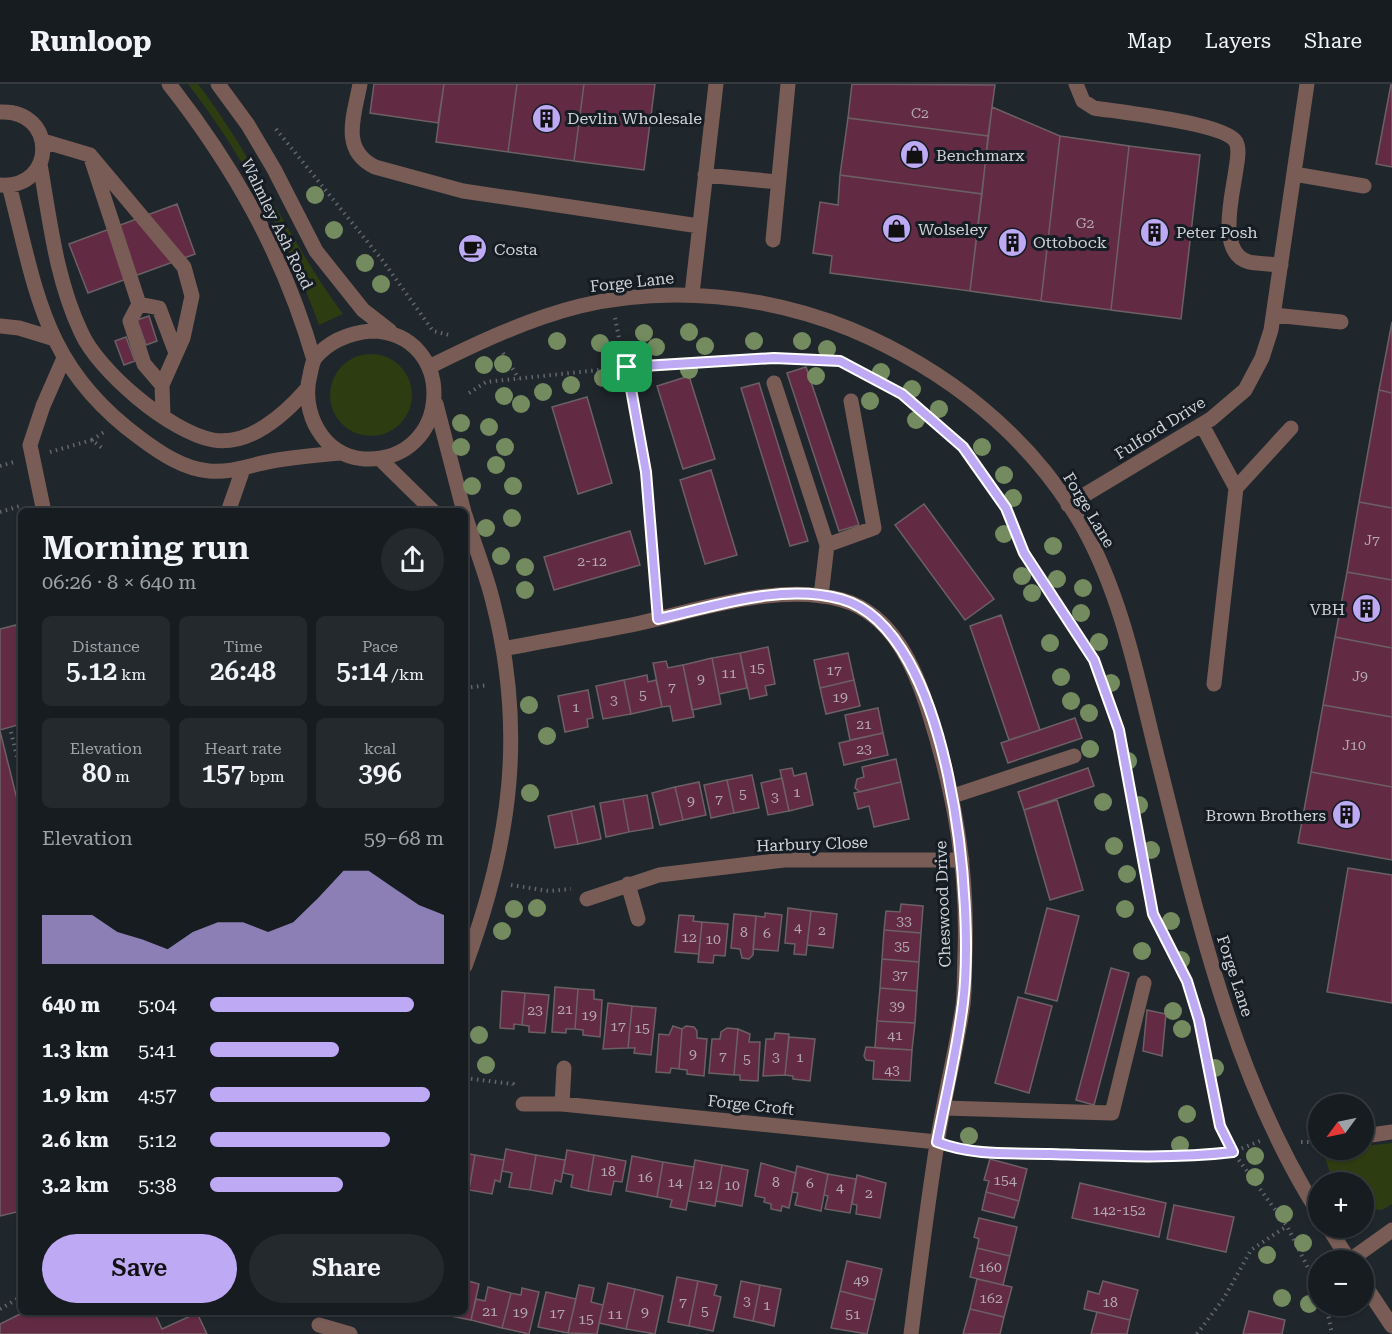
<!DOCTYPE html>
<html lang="en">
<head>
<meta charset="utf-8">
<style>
	:root { --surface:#171c21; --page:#24292e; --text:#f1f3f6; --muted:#9ea1a5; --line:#363a3f; --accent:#bea9f5 }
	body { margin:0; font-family:"Roboto Serif",serif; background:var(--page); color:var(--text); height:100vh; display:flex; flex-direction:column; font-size:22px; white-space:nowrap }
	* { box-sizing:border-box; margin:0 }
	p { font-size:20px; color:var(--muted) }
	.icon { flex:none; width:33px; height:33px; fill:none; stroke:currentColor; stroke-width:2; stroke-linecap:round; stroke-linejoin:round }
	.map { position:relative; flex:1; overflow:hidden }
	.drawer { position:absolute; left:18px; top:424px; width:450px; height:807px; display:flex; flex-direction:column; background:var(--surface); border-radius:9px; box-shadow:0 2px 4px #0004,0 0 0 2px var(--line) }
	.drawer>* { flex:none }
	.needle { width:39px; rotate:237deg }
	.controls { position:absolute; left:1308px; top:1010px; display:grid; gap:12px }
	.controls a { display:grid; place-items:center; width:66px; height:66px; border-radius:50%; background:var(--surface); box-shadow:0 2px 4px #0004,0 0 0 2px var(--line); font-size:30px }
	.pin { position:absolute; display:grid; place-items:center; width:51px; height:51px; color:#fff; margin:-26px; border-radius:12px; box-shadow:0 3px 9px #0006 }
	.round { display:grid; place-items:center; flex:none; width:63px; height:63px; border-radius:32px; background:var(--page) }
	.summary { display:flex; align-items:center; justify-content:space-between; height:102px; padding:0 24px }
	h1 { font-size:33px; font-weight:600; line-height:45px }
	.metrics { display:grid; grid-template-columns:repeat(3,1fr); gap:9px; height:102px; padding:6px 24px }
	.metrics div { display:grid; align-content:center; border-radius:9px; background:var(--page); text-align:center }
	.metrics b { font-size:26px; font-weight:600 }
	.metrics small { font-size:16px; font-weight:400 }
	.metrics p { font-size:16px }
	.chart { height:168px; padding:12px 24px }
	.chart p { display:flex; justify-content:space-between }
	.chart svg { width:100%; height:108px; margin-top:6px; fill:var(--accent); opacity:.7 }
	.cta { display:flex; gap:12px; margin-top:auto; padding:12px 24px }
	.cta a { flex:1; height:69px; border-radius:36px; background:var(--accent); color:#111; font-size:24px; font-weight:600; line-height:69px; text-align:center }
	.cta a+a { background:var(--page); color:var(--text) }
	ul { padding:0 24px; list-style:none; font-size:20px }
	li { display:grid; grid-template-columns:96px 72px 1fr; align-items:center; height:45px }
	li i { height:15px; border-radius:8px; background:var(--accent) }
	header { display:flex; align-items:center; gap:36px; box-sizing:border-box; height:84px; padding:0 30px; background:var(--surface); border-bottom:2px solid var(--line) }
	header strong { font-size:28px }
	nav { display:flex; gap:33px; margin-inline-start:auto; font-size:21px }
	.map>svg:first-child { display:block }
</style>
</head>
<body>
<header>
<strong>Runloop</strong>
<nav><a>Map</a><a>Layers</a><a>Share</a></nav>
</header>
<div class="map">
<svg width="1392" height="1250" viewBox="0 0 1392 1250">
	<rect width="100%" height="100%" fill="#1f262c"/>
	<path fill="#2d3d11" d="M188,0H198C255,74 288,156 343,230L319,241C287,154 245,74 188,0Z
		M330 311a41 41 0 1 1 82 0a41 41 0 1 1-82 0Z
		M1392,1059V1120L1382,1126L1364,1124V1098H1333L1325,1074L1330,1066L1364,1065V1062Z"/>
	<path fill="#622b43" stroke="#6c6064" stroke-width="1.5" d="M374,0H444L438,39L370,29Z
		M444,0H517L508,68L436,58Z
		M517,0H584L574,77L508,68Z
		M584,0H655L644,86L574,77Z
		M852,0L995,1L988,52L848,34Z
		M1391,0H1392V83L1376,80Z
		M992,23L1060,52L1041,217L970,207Z
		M848,34L988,52L982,110L840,91Z
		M1060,52L1129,62L1111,226L1041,217Z
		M1129,62L1200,71L1181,235L1111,226Z
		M840,91L982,110L970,207L830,189L832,172L813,169L820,118L838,121Z
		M177,120L195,170L88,209L69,160Z
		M149,232L157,257L146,261L137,236Z
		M1392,238V309L1379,306Z
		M126,253L135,277L124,281L115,257Z
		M806,283L859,441L839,447L787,289Z
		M689,292L715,375L683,385L657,302Z
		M759,299L808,457L790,462L741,304Z
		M1379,306L1392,309V424L1359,418Z
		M587,313L612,399L578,410L552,323Z
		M711,386L737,471L705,480L680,396Z
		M1359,418L1392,424V496L1347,488Z
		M924,420L994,515L965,536L895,441Z
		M630,447L640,481L554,506L544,473Z
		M1347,488L1392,496V564L1335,553Z
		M1001,531L1040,646L1009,656L970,542Z
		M16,541L21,560V640L0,646V545Z
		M1335,553L1392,564V633L1323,621Z
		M768,563L775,600L765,602L767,611L750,615L740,569Z
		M740,569L747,604L719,610L712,574Z
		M848,569L854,596L820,604L814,576Z
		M712,574L721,620L692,626L683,581Z
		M666,577L668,584L683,581L694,633L673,637L670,622L662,623L653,579Z
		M647,591L648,598L656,596L662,623L631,630L624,596Z
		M624,596L631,630L603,635L596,602Z
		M854,596L860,622L826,630L820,604Z
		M588,606L593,634L587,635L588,643L565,648L558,612Z
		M1323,621L1392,633V703L1311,688Z
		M878,624L883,649L850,656L845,631Z
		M1075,634L1082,654L1008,679L1001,659Z
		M0,647L21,731V1127L0,1132Z
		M883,649L888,671L844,681L839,659Z
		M896,675L901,698L860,708L855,704L857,695L864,693L862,683Z
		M792,684L794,692L806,689L813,721L789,727L780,686Z
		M1088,684L1094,702L1024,726L1018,708Z
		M1311,688L1392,703V776L1298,759Z
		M752,691L759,724L734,729L727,696Z
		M782,694L789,727L768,731L761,699Z
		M727,696L734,729L711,734L704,701Z
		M699,698L706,731L683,736L675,703Z
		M901,698L909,735L874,743L869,722L858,725L854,709Z
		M675,703L683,736L660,741L652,709Z
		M647,711L653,744L629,748L623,715Z
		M623,715L629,748L606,753L600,719Z
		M1057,716L1083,806L1050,816L1024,726Z
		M594,722L601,755L578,760L571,727Z
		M571,727L578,760L555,764L548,732Z
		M1348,784L1392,791V919L1327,908Z
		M901,820L923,822L921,849L884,846L886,827L900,828Z
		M788,824L811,827L806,871L794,870L795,860L785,859Z
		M1047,824L1079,832L1057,917L1025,909Z
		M811,827L837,830L833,864L807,861Z
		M765,829L782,831L778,867L753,865L756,832L765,833Z
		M734,830L756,832L753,871L749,875L742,874L740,865L731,864Z
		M679,831L694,832L693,837L702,838L699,870L675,868Z
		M702,838L728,840L725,872L714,871L713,879L698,878Z
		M884,846L921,849L919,878L882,875Z
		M882,875L919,878L917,907L880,904Z
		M1111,884L1129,889L1094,1021L1076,1016Z
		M555,903L578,905L575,945H566V949L552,948Z
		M880,904L917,907L915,939L877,937Z
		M578,905L594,906V915L602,916L600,953L583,951V946L575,945Z
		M502,907L525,909L522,941L514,940V945L500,944Z
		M525,909L549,911L545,949L529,948V942L522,941Z
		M1018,913L1052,922L1029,1009L995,999Z
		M608,919L632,922L628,964L603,965Z
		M632,922L656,924L651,971L634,969L635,964H628Z
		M1147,926L1166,930L1162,972L1143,967Z
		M877,937L915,939L912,966L875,964Z
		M673,942L682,945L679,985L671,984L670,989L656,988L659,950L669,951Z
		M686,942L694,943L697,947V954L707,955L704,992L687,990V986L679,985L682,945Z
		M727,944L738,945L734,991L709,989L712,955H720L721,948Z
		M738,945L750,950L749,958H760L758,997L740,996V991H734Z
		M775,949L789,950L785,991L763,992L766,955H774Z
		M789,953L815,955L810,997L793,995V992L785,991Z
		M866,963L912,966L910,997L873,995L874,977L866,976L864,972Z
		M506,1065L536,1071L530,1106L509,1103L512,1089L502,1087Z
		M567,1066L594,1071L588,1107L571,1103L573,1091L563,1089Z
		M465,1069L475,1071L469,1106L465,1105Z
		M475,1071L504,1076L500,1098L495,1096L492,1110L469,1106Z
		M536,1071L565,1076L561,1098L555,1096L552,1110L530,1106Z
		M594,1071L626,1077L622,1098L614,1097L611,1111L588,1107Z
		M632,1072L663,1078L657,1113L626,1107Z
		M990,1075L1027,1085L1019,1117L986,1108L989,1097L984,1096Z
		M695,1076L722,1081L715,1122L688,1117Z
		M663,1078L694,1083L686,1126L670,1123L672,1116L657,1113Z
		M761,1079L796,1089L789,1124L782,1122L781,1127L771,1125V1120L764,1118L765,1114L755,1112Z
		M722,1081L748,1086L742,1122L716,1117Z
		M797,1082L828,1090L821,1127L795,1121L798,1109L792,1108Z
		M828,1090L856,1095L850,1129L825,1125L828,1112L824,1111Z
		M857,1091L886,1099L880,1134L856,1130L857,1121L852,1120Z
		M1080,1099L1166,1119L1159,1153L1072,1134Z
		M986,1108L1019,1117L1014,1134L982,1126Z
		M1174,1121L1234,1133L1226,1168L1167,1155Z
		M979,1134L1017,1143L1010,1172L977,1164L979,1155L974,1153Z
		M977,1164L1010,1172L1003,1201L970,1193Z
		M847,1177L882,1185L875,1216L840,1207Z
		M677,1193L698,1197L689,1242L668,1238Z
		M977,1195L1012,1203L1004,1233L970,1225Z
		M465,1196L479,1200L471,1236L441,1230L465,1228Z
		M698,1197L717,1201L714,1211L721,1213L713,1247L689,1242Z
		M741,1197L760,1201L753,1237L734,1233Z
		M1103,1197L1138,1206L1130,1236L1084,1225L1088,1207L1099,1210Z
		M608,1199L635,1205L626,1245L599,1239Z
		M579,1201L594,1204L591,1218L603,1221L597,1250L568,1249Z
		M760,1201L781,1205L774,1242L753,1237Z
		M488,1203L511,1209L502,1244L471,1236L476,1215L485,1217Z
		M522,1204L539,1208L529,1250L502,1244L511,1209L521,1211Z
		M635,1205L663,1212L655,1250L626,1245Z
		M840,1207L875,1216L867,1250L831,1244Z
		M546,1208L576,1215L568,1249L538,1243Z
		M970,1225L1004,1233L1000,1250H963Z
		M1249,1227L1285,1236L1282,1250H1243Z
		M24,1228H154L162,1245L197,1229L207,1250H0V1240Z
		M1097,1228L1130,1236L1127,1250H1091Z"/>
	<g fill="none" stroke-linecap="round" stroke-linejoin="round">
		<path stroke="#61676c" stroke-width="4" stroke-dasharray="1.5 4.5" stroke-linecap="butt" d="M276,45L383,177L433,247L449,251
			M615,234L646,388L656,514
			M503,269L519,295
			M469,309L486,298L627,283L774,274L840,277L902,310L963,363L1006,424L1024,469L1094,575L1120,646L1153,830L1187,898L1199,936L1220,1042L1233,1068L1287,1142L1318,1204
			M92,356L104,348
			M50,368L92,356L102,364
			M0,382L14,378
			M0,428L23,421
			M465,604L488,601
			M11,648L21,690
			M511,801L549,807L571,805
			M465,994L513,1000L515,1004
			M1301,1058H1318
			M955,1064L989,1069L1116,1073L1233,1068L1260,1057
			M1326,1221L1332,1250
			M0,1225L21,1213
			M1197,1250L1224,1214L1251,1166L1287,1142"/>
		<path stroke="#785c55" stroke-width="15" d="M169,0C235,84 284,172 314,276
			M218,0L248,41L274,85L316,167L363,226L390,247
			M360,0C354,32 340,66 375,83L463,107L699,142
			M1076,0L1083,17L1094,24C1119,28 1225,39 1236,58C1240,66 1237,77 1236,85C1233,109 1216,169 1249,178C1259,180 1271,180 1281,181
			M0,28C57,25 57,105 0,101
			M43,57L90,71L139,220L159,224L176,269
			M90,71L184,183L192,212L183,254L162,301L163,331
			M40,80C50,137 56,195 81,248C98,287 170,348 213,356C249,362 284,331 306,306
			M1294,90L1364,102
			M705,91L778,98
			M9,101C37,209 43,283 140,354C160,369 184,385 209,387C232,389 250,381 272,377C294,373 317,371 340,369
			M773,156L788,0
			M692,210L716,0
			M139,220L130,237L144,280L162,301
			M1274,231L1341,238
			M0,242L19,244L55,255
			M371,247C458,248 454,379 364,375C323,373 300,327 310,291C311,286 312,279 315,274C329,257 350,249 371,247Z
			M429,283C477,259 528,235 580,222C668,201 767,211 850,245C946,285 1030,351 1083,443C1123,515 1138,597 1158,676C1197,830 1232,992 1318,1128
			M774,299L827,461L821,512
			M436,320L464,428
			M1202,341L1236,404L1214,600
			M380,375L434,428
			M1236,404L1291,344
			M1068,421L1211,335L1245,306L1262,274L1271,246L1307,0
			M44,428L30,361L43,322L64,274
			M228,428L243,385
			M465,431C474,460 486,489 493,518C526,646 511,759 465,882
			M827,461L874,444L851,317
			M503,565C548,556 592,549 636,540C698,526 780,498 842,516C893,530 916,585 930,632C955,712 968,786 965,870C964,887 965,905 963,921C956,968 944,1013 937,1060C927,1123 919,1187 911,1250
			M953,712L1074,672
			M628,800L638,835
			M587,815L659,791L784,776H962
			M523,1020H562L937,1058
			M562,1020L564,984
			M944,1024L1112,1029L1144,899
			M1364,1052L1392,1048
			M1328,1143L1349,1176
			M1350,1176L1392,1146
			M1364,1200L1392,1242
			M319,1241L350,1250"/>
	</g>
	<g fill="#748b60">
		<circle cx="315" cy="111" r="9"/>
		<circle cx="334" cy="146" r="9"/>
		<circle cx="365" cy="179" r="9"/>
		<circle cx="381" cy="200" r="9"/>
		<circle cx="689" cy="248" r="9"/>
		<circle cx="644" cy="249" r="9"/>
		<circle cx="557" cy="257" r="9"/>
		<circle cx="754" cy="257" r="9"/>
		<circle cx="802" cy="257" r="9"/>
		<circle cx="600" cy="259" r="9"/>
		<circle cx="705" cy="262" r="9"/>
		<circle cx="656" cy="263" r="9"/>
		<circle cx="827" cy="265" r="9"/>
		<circle cx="642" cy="277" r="9"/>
		<circle cx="503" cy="280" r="9"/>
		<circle cx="484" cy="281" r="9"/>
		<circle cx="689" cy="286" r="9"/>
		<circle cx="881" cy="288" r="9"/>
		<circle cx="816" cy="292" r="9"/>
		<circle cx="603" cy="294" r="9"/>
		<circle cx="571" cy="301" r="9"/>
		<circle cx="912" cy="305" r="9"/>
		<circle cx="543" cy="308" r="9"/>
		<circle cx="504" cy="312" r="9"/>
		<circle cx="870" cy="317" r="9"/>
		<circle cx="521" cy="320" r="9"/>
		<circle cx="939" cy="325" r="9"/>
		<circle cx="916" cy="336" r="9"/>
		<circle cx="461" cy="339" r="9"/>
		<circle cx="489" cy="343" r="9"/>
		<circle cx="461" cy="363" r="9"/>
		<circle cx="505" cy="363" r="9"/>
		<circle cx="982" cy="363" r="9"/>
		<circle cx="496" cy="381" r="9"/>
		<circle cx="1004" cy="391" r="9"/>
		<circle cx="472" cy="402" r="9"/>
		<circle cx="513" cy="402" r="9"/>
		<circle cx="1013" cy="414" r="9"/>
		<circle cx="512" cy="434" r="9"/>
		<circle cx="486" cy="444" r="9"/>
		<circle cx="1004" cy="450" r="9"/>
		<circle cx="1053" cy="462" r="9"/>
		<circle cx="501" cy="472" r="9"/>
		<circle cx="525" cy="483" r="9"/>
		<circle cx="1022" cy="492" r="9"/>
		<circle cx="1057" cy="495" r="9"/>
		<circle cx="1083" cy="504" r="9"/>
		<circle cx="525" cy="506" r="9"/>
		<circle cx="1032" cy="509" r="9"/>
		<circle cx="1081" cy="529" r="9"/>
		<circle cx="1099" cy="558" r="9"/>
		<circle cx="1050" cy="559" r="9"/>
		<circle cx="1061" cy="593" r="9"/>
		<circle cx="1111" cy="599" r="9"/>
		<circle cx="1071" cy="617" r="9"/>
		<circle cx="529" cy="621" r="9"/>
		<circle cx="1089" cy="629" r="9"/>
		<circle cx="547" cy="652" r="9"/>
		<circle cx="1090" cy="665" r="9"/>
		<circle cx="1128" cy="677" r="9"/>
		<circle cx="530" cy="709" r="9"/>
		<circle cx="1103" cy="718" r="9"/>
		<circle cx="1139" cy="721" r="9"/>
		<circle cx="1114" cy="762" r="9"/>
		<circle cx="1151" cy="766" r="9"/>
		<circle cx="1127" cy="790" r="9"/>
		<circle cx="537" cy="824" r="9"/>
		<circle cx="514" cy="825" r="9"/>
		<circle cx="1125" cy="825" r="9"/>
		<circle cx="1171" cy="837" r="9"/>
		<circle cx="502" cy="847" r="9"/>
		<circle cx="1142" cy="867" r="9"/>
		<circle cx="1181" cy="876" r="9"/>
		<circle cx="1173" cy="927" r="9"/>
		<circle cx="1182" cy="945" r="9"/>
		<circle cx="479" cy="951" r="9"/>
		<circle cx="486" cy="981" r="9"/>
		<circle cx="1215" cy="984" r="9"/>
		<circle cx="1187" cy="1030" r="9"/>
		<circle cx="969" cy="1052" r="9"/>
		<circle cx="1180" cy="1061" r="9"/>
		<circle cx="1255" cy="1072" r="9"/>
		<circle cx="1255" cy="1093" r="9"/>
		<circle cx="1284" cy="1130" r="9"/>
		<circle cx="1303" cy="1159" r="9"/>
		<circle cx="1267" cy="1171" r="9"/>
		<circle cx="1282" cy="1214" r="9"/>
		<circle cx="1309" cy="1220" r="9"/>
	</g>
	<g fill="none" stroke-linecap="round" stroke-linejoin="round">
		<defs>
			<path id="route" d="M774,274L840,277L902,310L963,363L1006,424L1024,469L1094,576L1119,646L1153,830L1187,897L1199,936L1220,1042L1233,1068C1172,1075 1111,1072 1050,1070C1012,1069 973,1072 937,1058C946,1012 957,966 963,919C975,825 953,546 841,515C782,499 716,522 658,535L646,388L627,283Z"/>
		</defs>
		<use href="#route" stroke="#fff" stroke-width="12"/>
		<use href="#route" stroke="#bea9f5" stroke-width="8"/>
	</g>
	<defs>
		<symbol id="building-disc" viewBox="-11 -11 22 22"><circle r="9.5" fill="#bea9f5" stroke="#151c23"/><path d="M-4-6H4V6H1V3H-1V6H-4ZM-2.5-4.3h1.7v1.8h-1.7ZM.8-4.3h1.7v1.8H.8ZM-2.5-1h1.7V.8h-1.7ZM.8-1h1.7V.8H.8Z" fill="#111"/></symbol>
		<symbol id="shop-disc" viewBox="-11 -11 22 22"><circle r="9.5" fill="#bea9f5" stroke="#151c23"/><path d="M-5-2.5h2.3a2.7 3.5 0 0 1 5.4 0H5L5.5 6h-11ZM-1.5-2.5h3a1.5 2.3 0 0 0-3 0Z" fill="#111"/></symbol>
		<symbol id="cafe-disc" viewBox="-11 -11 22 22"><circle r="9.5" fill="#bea9f5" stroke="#151c23"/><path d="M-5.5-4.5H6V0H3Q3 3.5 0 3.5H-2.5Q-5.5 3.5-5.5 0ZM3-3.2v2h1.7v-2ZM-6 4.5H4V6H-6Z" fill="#111"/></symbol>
	</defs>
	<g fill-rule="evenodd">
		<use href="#building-disc" x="530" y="18" width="33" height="33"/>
		<use href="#shop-disc" x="898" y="54" width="33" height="33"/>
		<use href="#shop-disc" x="880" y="128" width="33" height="33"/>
		<use href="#building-disc" x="1138" y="132" width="33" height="33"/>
		<use href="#building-disc" x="996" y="142" width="33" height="33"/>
		<use href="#cafe-disc" x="456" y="148" width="33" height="33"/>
		<use href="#building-disc" x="1350" y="508" width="33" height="33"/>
		<use href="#building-disc" x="1330" y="714" width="33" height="33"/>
	</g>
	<g text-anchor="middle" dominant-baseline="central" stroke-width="6" stroke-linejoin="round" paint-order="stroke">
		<g font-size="14" fill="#b4a9b3">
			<text x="920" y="29">C2</text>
			<text x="1085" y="139">G2</text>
			<text x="1372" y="456">J7</text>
			<text x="592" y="477">2-12</text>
			<text x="757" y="584">15</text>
			<text x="834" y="586">17</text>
			<text x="729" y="589">11</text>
			<text x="1360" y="592">J9</text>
			<text x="701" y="595">9</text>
			<text x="672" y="603">7</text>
			<text x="643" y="611">5</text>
			<text x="840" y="613">19</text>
			<text x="614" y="616">3</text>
			<text x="576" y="623">1</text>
			<text x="864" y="640">21</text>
			<text x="1354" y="661">J10</text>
			<text x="864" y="665">23</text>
			<text x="797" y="708">1</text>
			<text x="743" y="710">5</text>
			<text x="775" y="713">3</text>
			<text x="719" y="715">7</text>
			<text x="691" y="717">9</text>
			<text x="904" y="837">33</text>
			<text x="798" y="843">4</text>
			<text x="822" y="846">2</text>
			<text x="744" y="848">8</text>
			<text x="767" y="849">6</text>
			<text x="689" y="853">12</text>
			<text x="713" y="855">10</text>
			<text x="902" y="862">35</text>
			<text x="900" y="891">37</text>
			<text x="897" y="922">39</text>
			<text x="565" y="925">21</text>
			<text x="535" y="926">23</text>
			<text x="589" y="931">19</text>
			<text x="618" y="942">17</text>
			<text x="642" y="944">15</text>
			<text x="895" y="951">41</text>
			<text x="693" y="970">9</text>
			<text x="723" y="972">7</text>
			<text x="776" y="973">3</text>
			<text x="800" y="973">1</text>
			<text x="747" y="975">5</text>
			<text x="892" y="986">43</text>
			<text x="608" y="1087">18</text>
			<text x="645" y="1093">16</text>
			<text x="1005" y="1096">154</text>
			<text x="675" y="1098">14</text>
			<text x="776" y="1098">8</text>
			<text x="810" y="1099">6</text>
			<text x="705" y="1100">12</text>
			<text x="732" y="1101">10</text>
			<text x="840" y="1103">4</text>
			<text x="869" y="1109">2</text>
			<text x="1119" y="1126">142-152</text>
			<text x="990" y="1183">160</text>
			<text x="861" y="1196">49</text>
			<text x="991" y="1214">162</text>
			<text x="747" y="1217">3</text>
			<text x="683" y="1218">7</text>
			<text x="1110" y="1218">18</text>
			<text x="767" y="1221">1</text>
			<text x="490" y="1227">21</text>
			<text x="705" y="1227">5</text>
			<text x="520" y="1228">19</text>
			<text x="645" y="1228">9</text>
			<text x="557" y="1229">17</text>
			<text x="615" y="1230">11</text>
			<text x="853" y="1230">51</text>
			<text x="586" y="1235">15</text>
		</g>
		<g font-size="16" fill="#cfd3d8" stroke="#151c23" text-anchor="start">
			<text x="567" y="34">Devlin Wholesale</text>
			<text x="936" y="71">Benchmarx</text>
			<text x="918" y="145">Wolseley</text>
			<text x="1176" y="148">Peter Posh</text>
			<text x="1033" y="158">Ottobock</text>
			<text x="494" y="165">Costa</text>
			<text x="1345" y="525" text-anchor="end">VBH</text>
			<text x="1326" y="731" text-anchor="end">Brown Brothers</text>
		</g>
		<g font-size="16" fill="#cfd3d8" stroke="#151c23">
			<text transform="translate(277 140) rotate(64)">Walmley Ash Road</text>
			<text transform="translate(632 198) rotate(-6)">Forge Lane</text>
			<text transform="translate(1160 344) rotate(-32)">Fulford Drive</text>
			<text transform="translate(1089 426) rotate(59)">Forge Lane</text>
			<text transform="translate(812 760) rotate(-2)">Harbury Close</text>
			<text transform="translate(943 820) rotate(-92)">Cheswood Drive</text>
			<text transform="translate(1235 892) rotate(72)">Forge Lane</text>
			<text transform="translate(751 1021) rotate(6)">Forge Croft</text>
		</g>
	</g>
</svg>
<div class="controls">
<a><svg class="needle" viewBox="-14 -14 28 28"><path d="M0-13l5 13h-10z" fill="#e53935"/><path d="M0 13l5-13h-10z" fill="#9ea1a5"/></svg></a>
<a>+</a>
<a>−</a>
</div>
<div class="pin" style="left:627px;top:283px;background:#1e9e55"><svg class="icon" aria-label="arrive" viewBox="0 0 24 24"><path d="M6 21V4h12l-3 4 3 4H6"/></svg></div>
<section class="drawer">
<div class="summary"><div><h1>Morning run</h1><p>06:26 · 8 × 640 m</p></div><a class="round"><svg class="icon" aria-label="share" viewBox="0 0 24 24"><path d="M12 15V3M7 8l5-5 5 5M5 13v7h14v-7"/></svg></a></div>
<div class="metrics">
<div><p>Distance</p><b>5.12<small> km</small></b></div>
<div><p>Time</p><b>26:48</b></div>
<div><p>Pace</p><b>5:14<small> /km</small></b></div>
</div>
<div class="metrics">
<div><p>Elevation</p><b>80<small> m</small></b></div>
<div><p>Heart rate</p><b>157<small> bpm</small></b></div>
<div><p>kcal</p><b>396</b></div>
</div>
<div class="chart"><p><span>Elevation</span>59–68 m</p>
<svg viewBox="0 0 160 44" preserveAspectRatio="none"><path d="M0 44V24L10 24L20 24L30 31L40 34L50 38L60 31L70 27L80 27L90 31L100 27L110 17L120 6L130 6L140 13L150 20L160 24V44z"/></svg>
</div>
<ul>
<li><b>640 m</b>5:04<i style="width:87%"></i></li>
<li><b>1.3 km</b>5:41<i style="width:55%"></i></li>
<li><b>1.9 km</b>4:57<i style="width:94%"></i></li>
<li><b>2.6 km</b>5:12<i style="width:77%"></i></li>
<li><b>3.2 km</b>5:38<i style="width:57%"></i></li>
</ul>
<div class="cta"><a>Save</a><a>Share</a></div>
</section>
</div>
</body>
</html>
